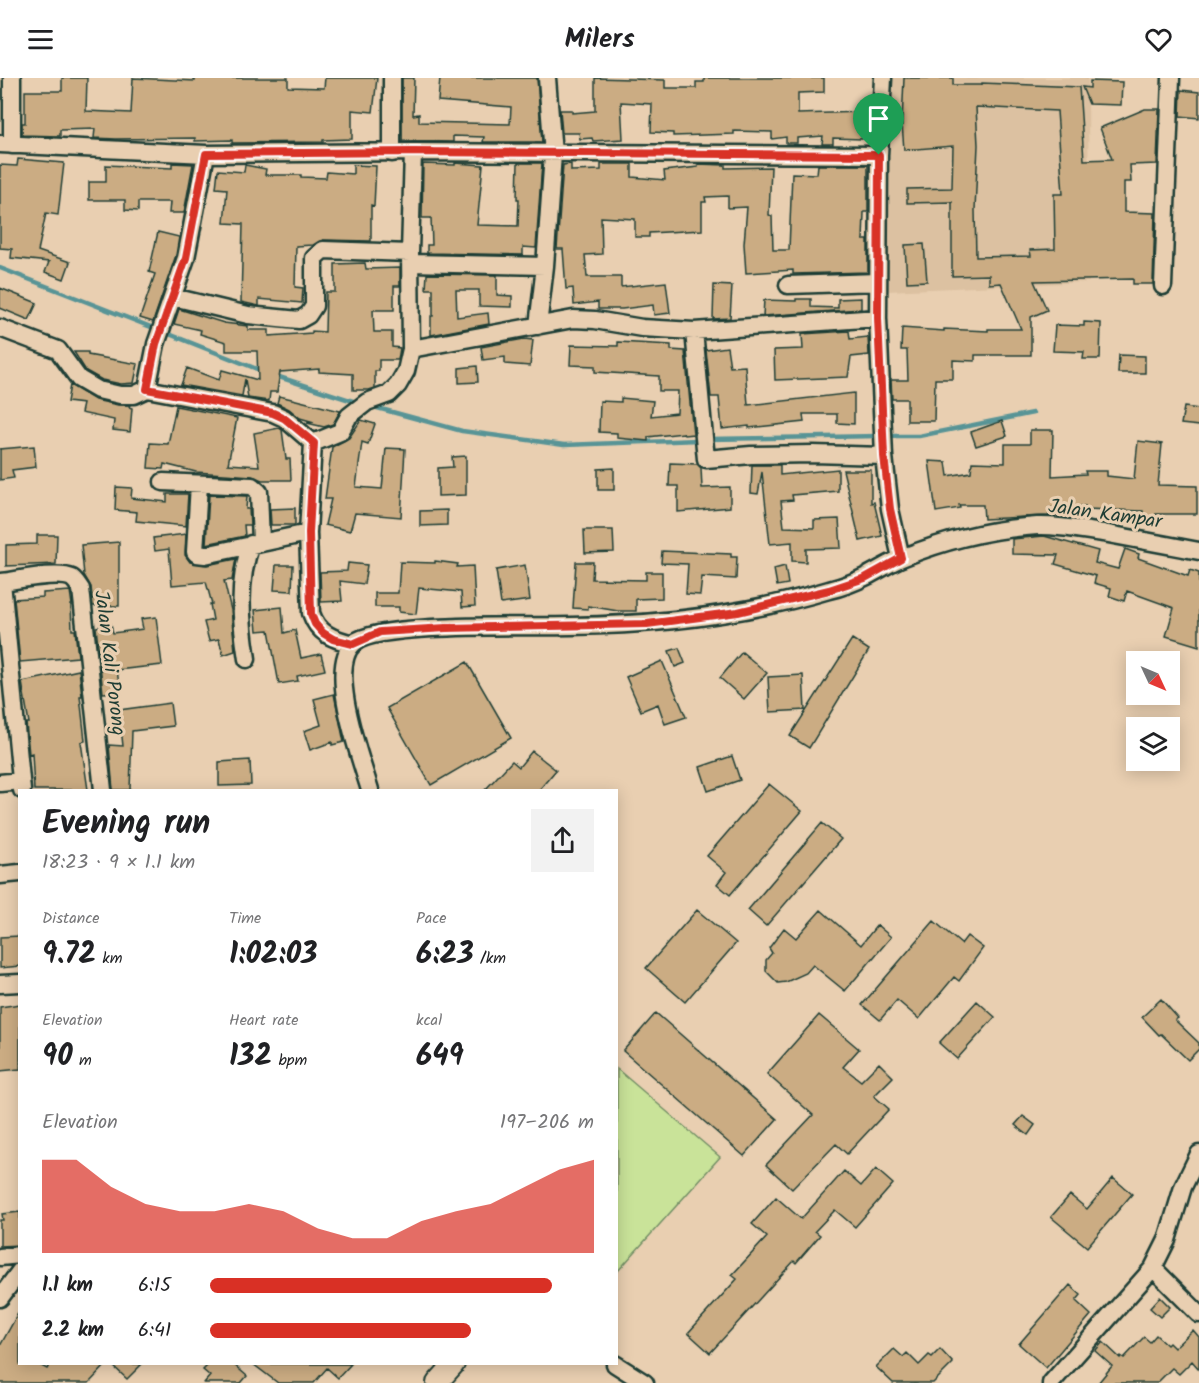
<!DOCTYPE html>
<html lang="en">
<head>
<meta charset="utf-8">
<style>
	:root { --surface:#fff; --page:#f2f2f2; --text:#202124; --muted:#757577; --accent:#d93025 }
	body { margin:0; font-family:Kalam,sans-serif; background:var(--page); color:var(--text); height:100vh; display:flex; flex-direction:column; font-size:22px; white-space:nowrap }
	* { box-sizing:border-box; margin:0 }
	p { font-size:20px; color:var(--muted) }
	.icon { flex:none; width:33px; height:33px; fill:none; stroke:currentColor; stroke-width:2; stroke-linecap:round; stroke-linejoin:round }
	.map { position:relative; flex:1; overflow:hidden }
	.drawer { position:absolute; left:18px; top:711px; width:600px; height:576px; display:flex; flex-direction:column; background:var(--surface); border-radius:0px; box-shadow:0 3px 15px #0003 }
	.drawer>* { flex:none }
	.needle { width:39px; rotate:134deg }
	.controls { position:absolute; left:1126px; top:573px; display:grid; gap:12px }
	.controls a { display:grid; place-items:center; width:54px; height:54px; border-radius:0px; background:var(--surface); box-shadow:0 3px 15px #0003; font-size:30px }
	.pin { position:absolute; display:grid; place-items:center; width:51px; height:51px; color:#fff; margin:-62px -26px; border-radius:50% 50% 50% 0; rotate:-45deg; box-shadow:0 0 6px #0007 }
	.pin .icon { rotate:45deg }
	.round { display:grid; place-items:center; flex:none; width:63px; height:63px; border-radius:0px; background:var(--page) }
	.overview { display:flex; align-items:center; justify-content:space-between; height:102px; padding:0 24px }
	h1 { font-size:33px; font-weight:600; line-height:45px }
	.metrics { display:grid; grid-template-columns:repeat(3,1fr); gap:9px; height:102px; padding:6px 24px }
	.metrics div { display:grid; align-content:center }
	.metrics b { font-size:30px; font-weight:600 }
	.metrics small { font-size:16px; font-weight:400 }
	.metrics p { font-size:16px }
	.chart { height:168px; padding:12px 24px }
	.chart p { display:flex; justify-content:space-between }
	.chart svg { width:100%; height:108px; margin-top:6px; fill:var(--accent); opacity:.7 }
	ul { padding:0 24px; list-style:none; font-size:20px }
	li { display:grid; grid-template-columns:96px 72px 1fr; align-items:center; height:45px }
	li i { height:15px; border-radius:8px; background:var(--accent) }
	header { display:flex; justify-content:space-between; align-items:center; height:78px; padding:0 24px; background:var(--surface); font-size:27px; font-weight:600 }
	.map>svg:first-child { display:block }
</style>
</head>
<body>
<header><svg class="icon" aria-label="menu" viewBox="0 0 24 24"><path d="M4 6h16M4 12h16M4 18h16"/></svg>Milers<svg class="icon" aria-label="heart" viewBox="0 0 24 24"><path d="M12 20l-8-8c-3-5 5-10 8-4 3-6 11-1 8 4z"/></svg></header>
<div class="map">
<svg width="1199" height="1305" viewBox="0 0 1199 1305">
	<rect width="100%" height="100%" fill="#e9cfb1"/>
	<filter id="ink" filterUnits="userSpaceOnUse"><feTurbulence type="fractalNoise" baseFrequency=".0167" numOctaves="2"/><feDisplacementMap in="SourceGraphic" scale="12" xChannelSelector="R" yChannelSelector="G"/><feConvolveMatrix kernelMatrix="1 2 1 2 8 2 1 2 1" color-interpolation-filters="sRGB"/></filter>
	<g filter="url(#ink)">
		<path fill="#dcc1a1" d="M887,0H1088L1089,204L887,213Z"/>
		<path fill="#c9e399" stroke="#749066" stroke-width="1.5" d="M617,991L720,1079L617,1194Z"/>
		<g fill="none" stroke-linecap="round" stroke-linejoin="round">
			<path stroke="#589496" stroke-width="4.5" d="M0,190L156,251
				M164,254L262,293
				M276,298L359,325
				M370,328L462,353L564,367L699,362
				M888,358H919L1033,335
				M708,361L879,358"/>
		</g>
		<path fill="#cbac83" stroke="#1f3d34" stroke-width="1.5" fill-rule="evenodd" d="M62,0H87L86,33L131,35L133,0L195,3V0H288V9L324,10L325,0H377L373,34L352,32V61L323,62V64L232,65V62L195,63V60L116,61L94,60L95,51L60,52V58L22,57V45H25V13H62Z
			M402,0H414L413,37L419,36V44L510,46L511,29L438,23L440,0H537L542,64H483L484,59L453,58V64L402,63Z
			M595,0L665,2V10H696V4H704V0H824V14L798,15V36L863,34L862,61L833,60V66H822L823,58L797,60V65H786V59L772,61V54L734,53V56L673,58V55L651,54L652,26L621,24L623,61L593,63L592,60L580,61L579,55H562L560,32H572V35L595,33Z
			M904,0H953V7H982V5L1079,9L1084,82L1112,81L1100,50L1145,31H1159L1157,86L1130,87L1131,104H1124V134L1155,135L1153,206H1133V201L1034,203L1047,232L1031,239V277H975V283L953,282V301H935L934,343H907V321H892L891,302H908L907,272H901L902,250L944,253V251L988,253V251H1021L1001,205L989,206V197L952,198V124L907,125V111L952,110L953,68L904,72L902,45ZM976,29L1057,33L1063,116H1054L1055,171L1030,172L1031,178L976,179L975,132L978,67Z
			M1090,3L1122,4L1121,27L1089,26L1082,9L1090,10Z
			M1181,12L1199,14V40L1180,38Z
			M18,81L64,85L58,137L46,135L38,173L70,184L64,201L45,194L49,184L11,180L12,171L0,170V87L17,88Z
			M172,85L193,86L184,135H169L170,124H138V133L125,132V122H89V104H106V87L172,90Z
			M455,85L483,87L477,147L518,148L519,121H517L518,85H542L536,170L523,169V177L427,175V167H432L431,140H422L423,86L455,87Z
			M571,86V93L601,92V86H632V99L665,102L664,93L698,89V86L725,87V90L771,89L769,137L772,138L773,172H789L792,95L817,96L818,87H868V134H864L863,162H868V194L793,196V192L746,195L744,166L747,129L728,130V118L705,119L706,124H702V152L649,155V159H635V141L601,139L602,176L585,177L587,199H621V209L666,204L670,235L654,237L653,227L622,231H598V224L574,227L573,210L566,211L563,171H557L563,87Z
			M245,87L266,91L265,97H301V99L326,100L327,94L353,96V87L376,88L374,128L371,127V163L323,162L313,167L296,168L295,209L303,210L302,225L259,221V228L241,224L243,146L224,145L227,111L216,110L218,92L244,94Z
			M158,154L179,159L176,177L153,244L140,240L155,196L149,194Z
			M924,166L927,203L907,204L905,167Z
			M365,185L366,191L400,190V208H394V232H373L374,254H392V269L400,270L398,282H379V293H375V310L369,312H353V296L319,294V291L280,294L277,314H270L269,323L248,320L245,301L242,318L181,307L187,290L219,302L222,292L258,302L257,273H226V264L200,256L201,252L174,246L179,231L224,245L248,248V252H269V258L312,255V253L325,254L326,214H335V186Z
			M427,196L497,197V217L512,218V229L479,228V212H456L457,239L488,235L489,246L431,257V238H433V211H426Z
			M714,207L732,208L730,240L713,241Z
			M0,210L37,225L29,242L0,230Z
			M861,220V231L763,238L764,222L796,223V221H811V229L838,230V221Z
			M1084,244L1101,245L1100,281H1083L1084,274L1053,273L1055,247L1084,248Z
			M849,253L850,261L868,259L869,277L851,279L848,299L775,302L774,272L803,271L802,256Z
			M524,261L533,262L530,288L505,286V279L483,282L481,269Z
			M618,264L671,267V272L685,273L693,356L684,357L683,355L648,359V363L617,360V355L599,354L600,323L621,324V320L653,323L651,338L677,335L678,313H659V298L595,294V288L570,287L571,267L618,268Z
			M727,269L730,289L745,288L748,327L854,315V346L837,345V336H803L804,344L749,350V348L722,351L719,319H711L706,272Z
			M74,274H88V277L138,286L134,305L121,306L102,302L86,293Z
			M1119,277L1145,278V295H1118Z
			M477,288L478,304L459,305V290Z
			M70,307L95,322L118,327H130L129,329L132,330L130,354L113,352L114,342L81,335L83,326L67,324Z
			M279,318L296,322L340,333L333,346L324,349L307,345L314,344L300,340L289,331L277,325Z
			M176,328L237,340L228,386L259,388L254,355L279,350L282,352L286,381H290L291,402H262L252,398L196,394L164,386L163,391L148,390L150,365L168,366Z
			M1184,329L1199,331V348L1181,346Z
			M361,342L375,346L368,366L362,364L356,409L382,411L386,370L405,371L401,439L355,435L350,453L325,447L331,421H325L332,369L349,360Z
			M1002,343L1007,358L976,368L971,354Z
			M1030,352H1053L1052,398L1086,396L1085,393H1107V398L1134,401L1138,363L1162,366L1158,407L1197,408V436H1156V440L1143,439V433L1085,431V428L1049,430V438L984,441L983,427H959L960,430L936,434L929,383L946,384L948,398L971,394L972,384L1005,385V366H1030Z
			M34,368L36,389L12,392L14,400L0,402V371Z
			M466,378V417L438,418V390L453,389L452,379Z
			M670,385L697,386L701,390L702,410L730,409V429L678,434V408H669Z
			M752,387H780V397L838,391V413L792,417L793,422L781,423L784,449L814,450V442L839,441L841,470L806,471V484L792,483V464L770,466L762,394L758,416L751,415Z
			M614,390V412H598V391Z
			M843,392H871V425L874,424L882,458L860,463Z
			M116,409L132,410L131,420L167,424V416H188L186,448L136,443L137,434L115,432Z
			M209,417L247,418L246,431H249L250,447H244L245,458L206,466Z
			M295,430V447H271L270,431Z
			M447,432V447L420,448V433Z
			M584,452H613L614,474L585,475Z
			M186,456L185,477L190,484L207,487L236,481L232,502L224,503L231,532L235,573L223,577L219,561L209,563L204,544L213,542L210,526H212L206,504L172,507L169,471L155,473L153,460Z
			M37,457H57L56,486L6,488V467L37,466Z
			M1044,458L1098,473L1095,485L1118,491L1125,471L1139,476L1138,480L1188,498L1190,492L1199,495V568L1166,558L1174,530L1127,513L1124,523L1109,518L1111,510L1094,505L1096,498L1055,486L1058,477L1012,476V461Z
			M119,464V528H93L91,509L84,497L81,467Z
			M662,473L731,476V479H737L736,501L702,499L700,517L686,516L688,486L661,485Z
			M435,483L458,486L457,489L473,488L475,528L462,529L461,514L419,510L416,536L399,534V529H375V515H398L400,484L435,485Z
			M576,484H593L592,501L646,502V494H662V520L636,521V533H618L588,528V531L573,530Z
			M348,485L367,487L364,506L340,503L342,523L321,524L320,494L347,493Z
			M276,487H293L292,513L274,512Z
			M525,487L530,522L501,526L496,492Z
			M785,488L788,506L777,508L774,491Z
			M70,513L72,527H71L72,552H75L78,579L20,584L14,521L43,519V515Z
			M282,529L284,555L295,552L301,580L321,576L325,592L297,598L298,603L279,606L269,552L257,553L255,532Z
			M156,539L162,587L117,592L120,614L103,615L96,549L111,546L113,555L143,551L141,541Z
			M852,561L869,572L809,670L790,658Z
			M679,570L685,585L675,589L669,573Z
			M742,574L767,595L744,621L720,600Z
			M662,583L686,639L665,646L658,626L641,633L626,599Z
			M467,584L511,660L431,707L387,630Z
			M79,592L82,618H80L85,663L81,664L88,712H34L32,675L29,676L26,645H29L22,604Z
			M803,597L805,632L770,634L768,599Z
			M334,616L344,664L332,667V664L310,672L304,653L321,647L314,621Z
			M170,625L173,648L132,653L130,712H113L109,667L123,668L119,632Z
			M532,673L556,692L539,712H485L512,683L519,689Z
			M732,678L740,702L708,713L700,689Z
			M250,682L251,707L219,708V684Z
			M769,706L802,733L730,817L717,806L726,794L707,778Z
			M822,745L841,761L766,848L748,832Z
			M697,832L736,865L685,924L646,890Z
			M821,832L861,867L877,847L891,859L845,913L813,887L806,895L786,904L778,905L766,893V882L772,875L769,870L784,850L796,860Z
			M934,843L961,866L967,858L983,870L959,903L954,899L919,941L897,922L880,942L862,927Z
			M20,858V888L0,890V859Z
			M1161,921L1178,940L1175,942L1199,965V971L1188,982L1161,956L1159,957L1142,939Z
			M977,923L995,939L957,981L939,965Z
			M20,926V991L0,993V929Z
			M656,935L777,1041L744,1078L623,973Z
			M819,937L859,971L843,989L861,1003L879,985L893,999L874,1018L889,1031L847,1076L836,1066L792,1111L766,1087L813,1037L767,996Z
			M1023,1038L1035,1047L1028,1057L1015,1047Z
			M876,1091L893,1106L855,1149L835,1132L815,1153L820,1157L796,1185L794,1183L710,1275L688,1255L737,1201L732,1197L767,1159L752,1146L776,1119L801,1141L844,1093L861,1108Z
			M1113,1100L1132,1116L1087,1169L1051,1139L1070,1117L1087,1131Z
			M20,1134V1167L0,1168V1142H3L2,1136Z
			M1070,1207L1081,1217L1076,1223L1091,1237L1046,1290L1019,1266Z
			M1160,1219L1170,1229L1160,1239L1150,1230Z
			M20,1232V1286H38L47,1291L50,1286H107L89,1305H0V1268Z
			M1193,1252L1199,1259V1291L1192,1283L1179,1296L1172,1290L1157,1305H1098L1112,1288L1095,1273L1103,1264L1120,1280L1121,1278L1124,1280L1144,1259L1150,1264L1156,1257L1167,1267L1169,1265L1174,1270Z
			M894,1271L903,1279L907,1275L919,1287L929,1277L932,1279L940,1271L953,1285L933,1305H893L876,1289Z
			M111,1286H142L127,1301Z
			M209,1286H233L247,1298L241,1305H204L210,1298L203,1292Z
			M253,1286H351L338,1300L327,1290L314,1305H278Z"/>
		<g fill="none" stroke-linecap="round" stroke-linejoin="round">
			<defs>
				<path id="minor" d="M392,0V75
					M883,0L879,77L878,240L884,378L890,431L901,480
					M0,66L206,76L413,74L879,77
					M12,67V0
					M206,76L186,180L156,266L147,311L273,335L284,340L313,365
					M411,185L545,188
					M788,207L878,204
					M1163,208L1171,0
					M173,219L248,237L299,242L308,237L314,228V180L323,172L410,175
					M538,248L545,188L553,76L547,0
					M0,250L58,272L79,301L98,312L120,317H134L147,311
					M694,253L706,381L751,377L813,376L884,378
					M411,271L573,241L595,242L642,250L694,253L878,240
					M163,404L252,408L259,414L261,464
					M199,406L195,474L197,476L205,477L308,455
					M0,504H2L22,712
					M2,504C18,502 58,493 72,500C76,503 78,507 81,511L103,712
					M353,566C333,561 318,556 311,535L308,455L313,365L340,354L349,338L367,324L389,316L398,307L406,293L411,271L410,175L413,74
					M247,581C241,543 237,504 251,466
					M0,705L21,703
					M370,712C361,681 326,589 354,565C378,544 533,549 571,548C658,547 745,537 829,512C842,509 855,504 867,498C879,492 891,484 904,479C946,462 991,451 1037,448C1059,447 1082,452 1103,455C1135,461 1167,467 1199,473
					M0,797L20,795
					M0,906L20,905
					M0,1179L20,1177
					M1153,1190L1199,1236
					M0,1220L20,1193
					M615,1286L645,1305
					M1051,1305L1153,1190L1167,1162L1183,1109L1199,1076"/>
				<path id="major" d="M437,1305L454,1286"/>
			</defs>
			<use href="#minor" stroke="#1f3d34" stroke-width="21"/>
			<use href="#major" stroke="#1f3d34" stroke-width="24"/>
			<use href="#minor" stroke="#e9cfb1" stroke-width="16"/>
			<use href="#major" stroke="#e9cfb1" stroke-width="20"/>
		</g>
	</g>
	<g fill="none" stroke-linecap="round" stroke-linejoin="round" filter="url(#ink)">
		<defs>
			<path id="route" d="M412,74L879,77L878,240L884,378L890,431L901,480L865,500L829,512L738,534L647,546L446,550L380,554L353,566L333,561L323,555L315,546L311,536L309,455L314,365L284,340L273,335L147,311L156,266L186,180L206,76Z"/>
		</defs>
		<use href="#route" stroke="#fff" stroke-width="12"/>
		<use href="#route" stroke="#d93025" stroke-width="8"/>
	</g>
	<g text-anchor="middle" dominant-baseline="central" stroke-width="6" stroke-linejoin="round" paint-order="stroke">
		<g font-size="20" fill="#1f3d34" stroke="#e9cfb1">
			<text transform="translate(1105 437) rotate(8)">Jalan Kampar</text>
			<text transform="translate(109 585) rotate(83)">Jalan Kali Porong</text>
		</g>
	</g>
</svg>
<div class="controls">
<a><svg class="needle" viewBox="-14 -14 28 28"><path d="M0-13l5 13h-10z" fill="#e53935"/><path d="M0 13l5-13h-10z" fill="#757577"/></svg></a>
<a><svg class="icon" aria-label="layers" viewBox="0 0 24 24"><path d="M12 4l9 5-9 5-9-5zM3 14l9 5 9-5"/></svg></a>
</div>
<div class="pin" style="left:879px;top:77px;background:#1e9e55"><svg class="icon" aria-label="arrive" viewBox="0 0 24 24"><path d="M6 21V4h12l-3 4 3 4H6"/></svg></div>
<section class="drawer">
<div class="overview"><div><h1>Evening run</h1><p>18:23 · 9 × 1.1 km</p></div><a class="round"><svg class="icon" aria-label="share" viewBox="0 0 24 24"><path d="M12 15V3M7 8l5-5 5 5M5 13v7h14v-7"/></svg></a></div>
<div class="metrics">
<div><p>Distance</p><b>9.72<small> km</small></b></div>
<div><p>Time</p><b>1:02:03</b></div>
<div><p>Pace</p><b>6:23<small> /km</small></b></div>
</div>
<div class="metrics">
<div><p>Elevation</p><b>90<small> m</small></b></div>
<div><p>Heart rate</p><b>132<small> bpm</small></b></div>
<div><p>kcal</p><b>649</b></div>
</div>
<div class="chart"><p><span>Elevation</span>197–206 m</p>
<svg viewBox="0 0 160 44" preserveAspectRatio="none"><path d="M0 44V6L10 6L20 17L30 24L40 27L50 27L60 24L70 27L80 34L90 38L100 38L110 31L120 27L130 24L140 17L150 10L160 6V44z"/></svg>
</div>
<ul>
<li><b>1.1 km</b>6:15<i style="width:89%"></i></li>
<li><b>2.2 km</b>6:41<i style="width:68%"></i></li>
</ul>
</section>
</div>
</body>
</html>
